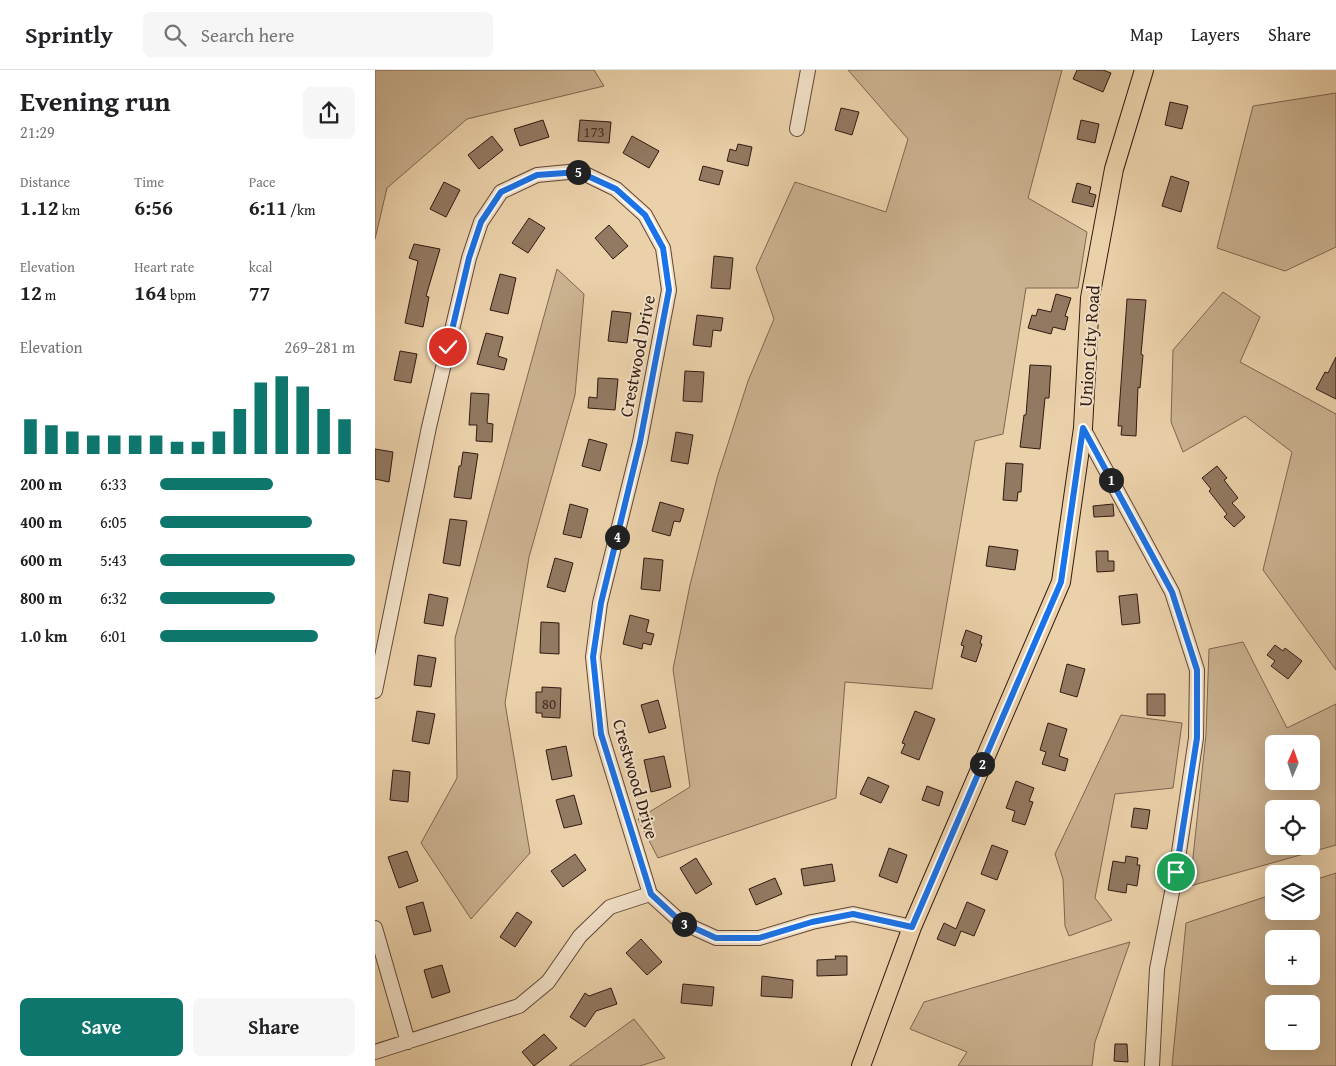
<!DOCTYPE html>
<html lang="en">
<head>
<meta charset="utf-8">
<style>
	:root { --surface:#fff; --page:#f6f6f6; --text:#202124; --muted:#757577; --line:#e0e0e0; --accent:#0f766e }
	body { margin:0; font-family:"Gentium Book Plus",serif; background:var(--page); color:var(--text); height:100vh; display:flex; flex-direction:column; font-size:19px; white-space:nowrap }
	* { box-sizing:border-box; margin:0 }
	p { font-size:16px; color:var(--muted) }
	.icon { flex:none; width:28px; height:28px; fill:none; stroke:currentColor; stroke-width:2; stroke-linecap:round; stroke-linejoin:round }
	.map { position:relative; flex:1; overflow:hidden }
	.drawer { display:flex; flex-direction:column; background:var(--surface); width:375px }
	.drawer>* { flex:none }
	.needle { width:32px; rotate:2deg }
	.fabs { position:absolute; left:890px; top:665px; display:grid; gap:10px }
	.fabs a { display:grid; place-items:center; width:55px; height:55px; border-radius:8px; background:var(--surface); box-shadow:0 5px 20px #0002; font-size:25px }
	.pin { position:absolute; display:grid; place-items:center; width:42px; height:42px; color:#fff; margin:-21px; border:2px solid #fff; border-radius:50%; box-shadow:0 1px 5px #0007 }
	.km { position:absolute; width:25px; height:25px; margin:-12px; border-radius:50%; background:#222; color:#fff; font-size:14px; line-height:25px; text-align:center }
	.round { display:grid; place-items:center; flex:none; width:52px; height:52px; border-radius:8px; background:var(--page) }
	.summary { display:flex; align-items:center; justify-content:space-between; height:85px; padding:0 20px }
	h1 { font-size:28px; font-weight:800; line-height:38px }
	.figures { display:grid; grid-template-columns:repeat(3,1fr); gap:8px; height:85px; padding:5px 20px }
	.figures div { display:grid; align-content:center }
	.figures b { font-size:21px; font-weight:800 }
	.figures small { font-size:14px; font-weight:400 }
	.figures p { font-size:14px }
	.chart { height:140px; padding:10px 20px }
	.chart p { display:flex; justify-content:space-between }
	.chart svg { width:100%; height:90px; margin-top:5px; stroke:var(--accent); stroke-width:6 }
	.cta { display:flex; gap:10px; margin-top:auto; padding:10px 20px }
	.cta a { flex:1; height:58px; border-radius:8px; background:var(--accent); color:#fff; font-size:20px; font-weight:800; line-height:58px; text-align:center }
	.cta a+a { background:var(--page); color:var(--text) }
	ul { padding:0 20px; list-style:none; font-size:16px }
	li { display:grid; grid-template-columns:80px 60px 1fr; align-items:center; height:38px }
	li i { height:12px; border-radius:6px; background:var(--accent) }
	header { display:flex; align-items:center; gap:30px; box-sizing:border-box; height:70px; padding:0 25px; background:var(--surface); border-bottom:1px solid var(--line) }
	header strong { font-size:24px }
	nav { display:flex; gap:28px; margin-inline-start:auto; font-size:18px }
	.search { width:350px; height:45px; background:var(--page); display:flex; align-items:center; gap:12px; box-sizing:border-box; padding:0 18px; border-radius:8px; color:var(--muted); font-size:19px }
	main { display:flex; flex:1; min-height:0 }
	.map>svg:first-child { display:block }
</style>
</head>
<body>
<header>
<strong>Sprintly</strong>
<div class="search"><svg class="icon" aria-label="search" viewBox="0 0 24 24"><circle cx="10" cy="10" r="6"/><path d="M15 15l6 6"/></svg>Search here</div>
<nav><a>Map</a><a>Layers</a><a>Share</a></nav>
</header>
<main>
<section class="drawer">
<div class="summary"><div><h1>Evening run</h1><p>21:29</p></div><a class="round"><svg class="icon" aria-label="share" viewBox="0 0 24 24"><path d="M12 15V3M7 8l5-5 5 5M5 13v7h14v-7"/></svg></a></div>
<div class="figures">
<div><p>Distance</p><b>1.12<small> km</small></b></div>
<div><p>Time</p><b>6:56</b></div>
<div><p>Pace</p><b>6:11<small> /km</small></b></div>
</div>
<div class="figures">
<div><p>Elevation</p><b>12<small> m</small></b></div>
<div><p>Heart rate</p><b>164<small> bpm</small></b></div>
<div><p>kcal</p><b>77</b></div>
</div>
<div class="chart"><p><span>Elevation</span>269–281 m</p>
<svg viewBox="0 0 160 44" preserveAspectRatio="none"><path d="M5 44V27M15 44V30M25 44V33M35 44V35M45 44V35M55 44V35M65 44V35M75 44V38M85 44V38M95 44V33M105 44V22M115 44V9M125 44V6M135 44V11M145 44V22M155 44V27"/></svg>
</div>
<ul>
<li><b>200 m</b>6:33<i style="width:58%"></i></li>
<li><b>400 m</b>6:05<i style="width:78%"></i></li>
<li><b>600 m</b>5:43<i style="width:100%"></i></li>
<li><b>800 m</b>6:32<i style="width:59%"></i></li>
<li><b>1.0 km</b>6:01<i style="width:81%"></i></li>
</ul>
<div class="cta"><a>Save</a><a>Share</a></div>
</section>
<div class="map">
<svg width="961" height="996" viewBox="0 0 961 996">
	<rect width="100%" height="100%" fill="#ebd1aa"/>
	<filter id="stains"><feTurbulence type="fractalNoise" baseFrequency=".004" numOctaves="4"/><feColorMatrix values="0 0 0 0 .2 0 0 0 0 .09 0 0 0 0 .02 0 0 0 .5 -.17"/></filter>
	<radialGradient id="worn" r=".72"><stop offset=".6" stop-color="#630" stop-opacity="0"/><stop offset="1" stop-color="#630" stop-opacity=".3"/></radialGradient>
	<path fill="#cbb290" stroke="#7e6650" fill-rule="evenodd" d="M0,0H219L229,16L92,49L12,118L0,169Z
		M473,0H687L653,128L712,162L703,218H651L628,364L600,371L557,619L470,612L461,728L283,788L263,749L315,717L298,599L315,515L342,408L373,311L399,249L381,198L420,112L511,142L533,69Z
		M961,23V177L910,201L842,178L878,36Z
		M182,199L209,224L200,325L154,487L130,633L155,783L96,849L46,773L82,708L80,568Z
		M848,222L885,247L865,292L961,344V600L888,500L917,382L870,346L808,382L796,352L798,280Z
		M868,572L912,658L961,634V775L815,816L831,664L834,579ZM899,674H936V711H899ZM899,739H936V776H899Z
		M746,645L807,653L798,718L740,724L720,828L737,850L694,866L690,856L688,809L680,784Z
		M961,803V996H797L811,853L899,824V841H936V811ZM899,869H936V906H899ZM899,934H936V971H899Z
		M755,872L720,972L717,996H583L592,982L535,959L549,932Z
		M259,949L290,988L265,996H194Z"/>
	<path fill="#927961" stroke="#311a11" d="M702,0H728L736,3L728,22L698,9Z
		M795,32L813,36L807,59L790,55Z
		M466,38L484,42L477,65L460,60Z
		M168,50L174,67L145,76L139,59Z
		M205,50L236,52L234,73L203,71Z
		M706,50L724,54L720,73L702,69Z
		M117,66L128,80L104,99L93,85Z
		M257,66L284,81L274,98L248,83Z
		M363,74L377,77L373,96L352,91L355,79L361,81Z
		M328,96L348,101L344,115L324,110Z
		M796,106L814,112L806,142L787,136Z
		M69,112L85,120L71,147L55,139Z
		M702,113L716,117L714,123L721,125L718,137L697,132Z
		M154,148L170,158L153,183L137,173Z
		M234,155L253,176L238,189L220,168Z
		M39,174L65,179L51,226L54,227L48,257L30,253L43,191L34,188Z
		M339,186L358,188L355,219L336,218Z
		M125,204L141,208L133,244L115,240Z
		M681,224L696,228L690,246L693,247L690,260L678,257L676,264L653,258L657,245L661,246L663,239L676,242Z
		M752,229L771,230L766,284L768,285L765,318L763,317L761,366L746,365L747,356H743Z
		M237,241L256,243L252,273L233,271Z
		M322,245L348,248L346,261L338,260L336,277L318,275Z
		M111,263L128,267L123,286L132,289L129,300L102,294Z
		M25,281L42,284L36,313L19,310Z
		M961,287V329L941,319L950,302L953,303Z
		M655,295L676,296L674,328H670L665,379L645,377L649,345H651Z
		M310,301L329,302L327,332L308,331Z
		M223,308L243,309L240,340L213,338L214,327L222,328Z
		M96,323L114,324L112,353L118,354L117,372L101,371L102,355H94Z
		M301,362L318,365L313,394L296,391Z
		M214,369L232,374L225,401L207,396Z
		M0,379L18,382L14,412L0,409Z
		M88,382L103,384L96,429L79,427L84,396H86Z
		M631,393L648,394L646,422H643L642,431L628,430Z
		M842,396L852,408L849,410L863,428L857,433L870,447L859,457L849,447L852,444L834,421L836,419L827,408Z
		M285,432L309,439L305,452L299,451L295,466L277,461Z
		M195,434L213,439L206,468L188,464Z
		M738,434L739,446L719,447L718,436Z
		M75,449L92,451L85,496L68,493Z
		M614,476L643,480L640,500L611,496Z
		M721,481H733V491H739V501L722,502Z
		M180,488L198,493L190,522L172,517Z
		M269,488L288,490L285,521L266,519Z
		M54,524L73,528L68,556L49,553Z
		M762,524L765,553L747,555L744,526Z
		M255,545L274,550L271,562L279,564L276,575L268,573L267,579L248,574Z
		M166,552L184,553V584L165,583Z
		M591,560L607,566L605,573L607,574L601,592L586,587L589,576L586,575Z
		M900,575L908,581L910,578L927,591L913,609L896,596L900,591L892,585Z
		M43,585L61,588L56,617L39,615Z
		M692,594L710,599L702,627L685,622Z
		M167,617L186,618L185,648L167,647V643H161V622H167Z
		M772,624H790V646L772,645Z
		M283,630L291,658L274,663L266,635Z
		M42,641L60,644L54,674L37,671Z
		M540,641L560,649L544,690L526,683L530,674L527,673Z
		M673,653L692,659L684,686L693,689L690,701L667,694L671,682L665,680Z
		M191,676L197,706L177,710L171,680Z
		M289,686L296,717L276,722L269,690Z
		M18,700L35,702L33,732L15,730Z
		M493,707L514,716L506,733L485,724Z
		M641,711L659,718L654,731L658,732L650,755L637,751L640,741L631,738Z
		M552,716L568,722L564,736L547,730Z
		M199,725L207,754L189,758L181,730Z
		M759,738L775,740L772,759L756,757Z
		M617,775L633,781L622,810L606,804Z
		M514,778L532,785L522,813L504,806Z
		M32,781L43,811L24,818L13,787Z
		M200,784L211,800L188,817L176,801Z
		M751,786L763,788L762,795H765L762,816L752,814L751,823L733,820L738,791L750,793Z
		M321,788L337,814L321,824L305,798Z
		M457,794L460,811L429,816L426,799Z
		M400,808L407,824L381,835L374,819Z
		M48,832L56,861L39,865L31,837Z
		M592,832L610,840L599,866L586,861L580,876L562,869L569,853L581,859Z
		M142,842L157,852L140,877L125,867Z
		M266,869L287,892L272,905L251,883Z
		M460,886H472V905L442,906V890L461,889Z
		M67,895L75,922L57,928L49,900Z
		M387,906L418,910L417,928L386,926Z
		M308,914L339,917L337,936L306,933Z
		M236,918L242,934L221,941L210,957L195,947L210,923L214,926Z
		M169,964L182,978L159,996L147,982Z
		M740,974H752L753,992L739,991Z"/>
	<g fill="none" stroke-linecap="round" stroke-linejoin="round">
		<defs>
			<path id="minor" d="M422,59L433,0
				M708,358L797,522L822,600L821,668L801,802L782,899L777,996
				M0,621L54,357L94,188L106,152L126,122L162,105L204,101L241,119L270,145L288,178L294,220L265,372L225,533L218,587L226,664L275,824L306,852L341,868H384L437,852L478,844L537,857
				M0,858L33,972
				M0,982L144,936L173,912L205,866L235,837L275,824"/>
			<path id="major" d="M486,996L537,857L686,512L708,358L715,228L739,99L769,0"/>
		</defs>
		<use href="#minor" stroke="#604837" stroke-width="16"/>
		<use href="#major" stroke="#311a11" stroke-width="20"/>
		<use href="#minor" stroke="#f2e1c8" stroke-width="14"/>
		<use href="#major" stroke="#ebd1aa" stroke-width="18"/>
	</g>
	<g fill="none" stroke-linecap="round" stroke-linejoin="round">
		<defs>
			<path id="route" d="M73,277L94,188L106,152L126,122L162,105L204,102L241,119L270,145L288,178L294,220L265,372L226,533L218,587L226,664L276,824L306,852L341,868H384L437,852L478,844L537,857L686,512L708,358L797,522L822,600V668L801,802"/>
		</defs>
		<use href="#route" stroke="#fff" stroke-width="10"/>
		<use href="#route" stroke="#1a73e8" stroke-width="6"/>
	</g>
	<g text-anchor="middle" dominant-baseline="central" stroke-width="4" stroke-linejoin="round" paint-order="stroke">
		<g font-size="15" fill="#493225">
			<text x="219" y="61">173</text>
			<text x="174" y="633">80</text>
		</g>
		<g font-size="18" fill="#311a11" stroke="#f2e1c8">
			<text transform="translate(714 276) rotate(-86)">Union City Road</text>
			<text transform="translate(262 286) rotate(-79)">Crestwood Drive</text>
			<text transform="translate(261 709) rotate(74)">Crestwood Drive</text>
		</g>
	</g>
	<rect width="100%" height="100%" filter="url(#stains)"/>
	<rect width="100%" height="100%" fill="url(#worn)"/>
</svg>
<div class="fabs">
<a><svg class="needle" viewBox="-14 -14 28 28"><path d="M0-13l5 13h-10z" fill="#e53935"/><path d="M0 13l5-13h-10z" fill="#757577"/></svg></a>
<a><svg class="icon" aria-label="locate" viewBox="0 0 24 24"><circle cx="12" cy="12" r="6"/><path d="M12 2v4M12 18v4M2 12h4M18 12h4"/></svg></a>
<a><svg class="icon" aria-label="layers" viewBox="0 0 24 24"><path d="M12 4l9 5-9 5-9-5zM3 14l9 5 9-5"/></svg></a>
<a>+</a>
<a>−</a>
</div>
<div class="pin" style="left:801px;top:802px;background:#1e9e55"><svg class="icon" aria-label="arrive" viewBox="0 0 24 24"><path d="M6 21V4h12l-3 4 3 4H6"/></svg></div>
<div class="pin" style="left:73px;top:277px;background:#d93025"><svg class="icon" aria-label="check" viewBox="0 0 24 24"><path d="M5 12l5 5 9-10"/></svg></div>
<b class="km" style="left:736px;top:410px">1</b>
<b class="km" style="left:607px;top:694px">2</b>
<b class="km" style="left:309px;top:854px">3</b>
<b class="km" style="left:242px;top:467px">4</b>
<b class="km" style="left:203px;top:102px">5</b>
</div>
</main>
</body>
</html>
